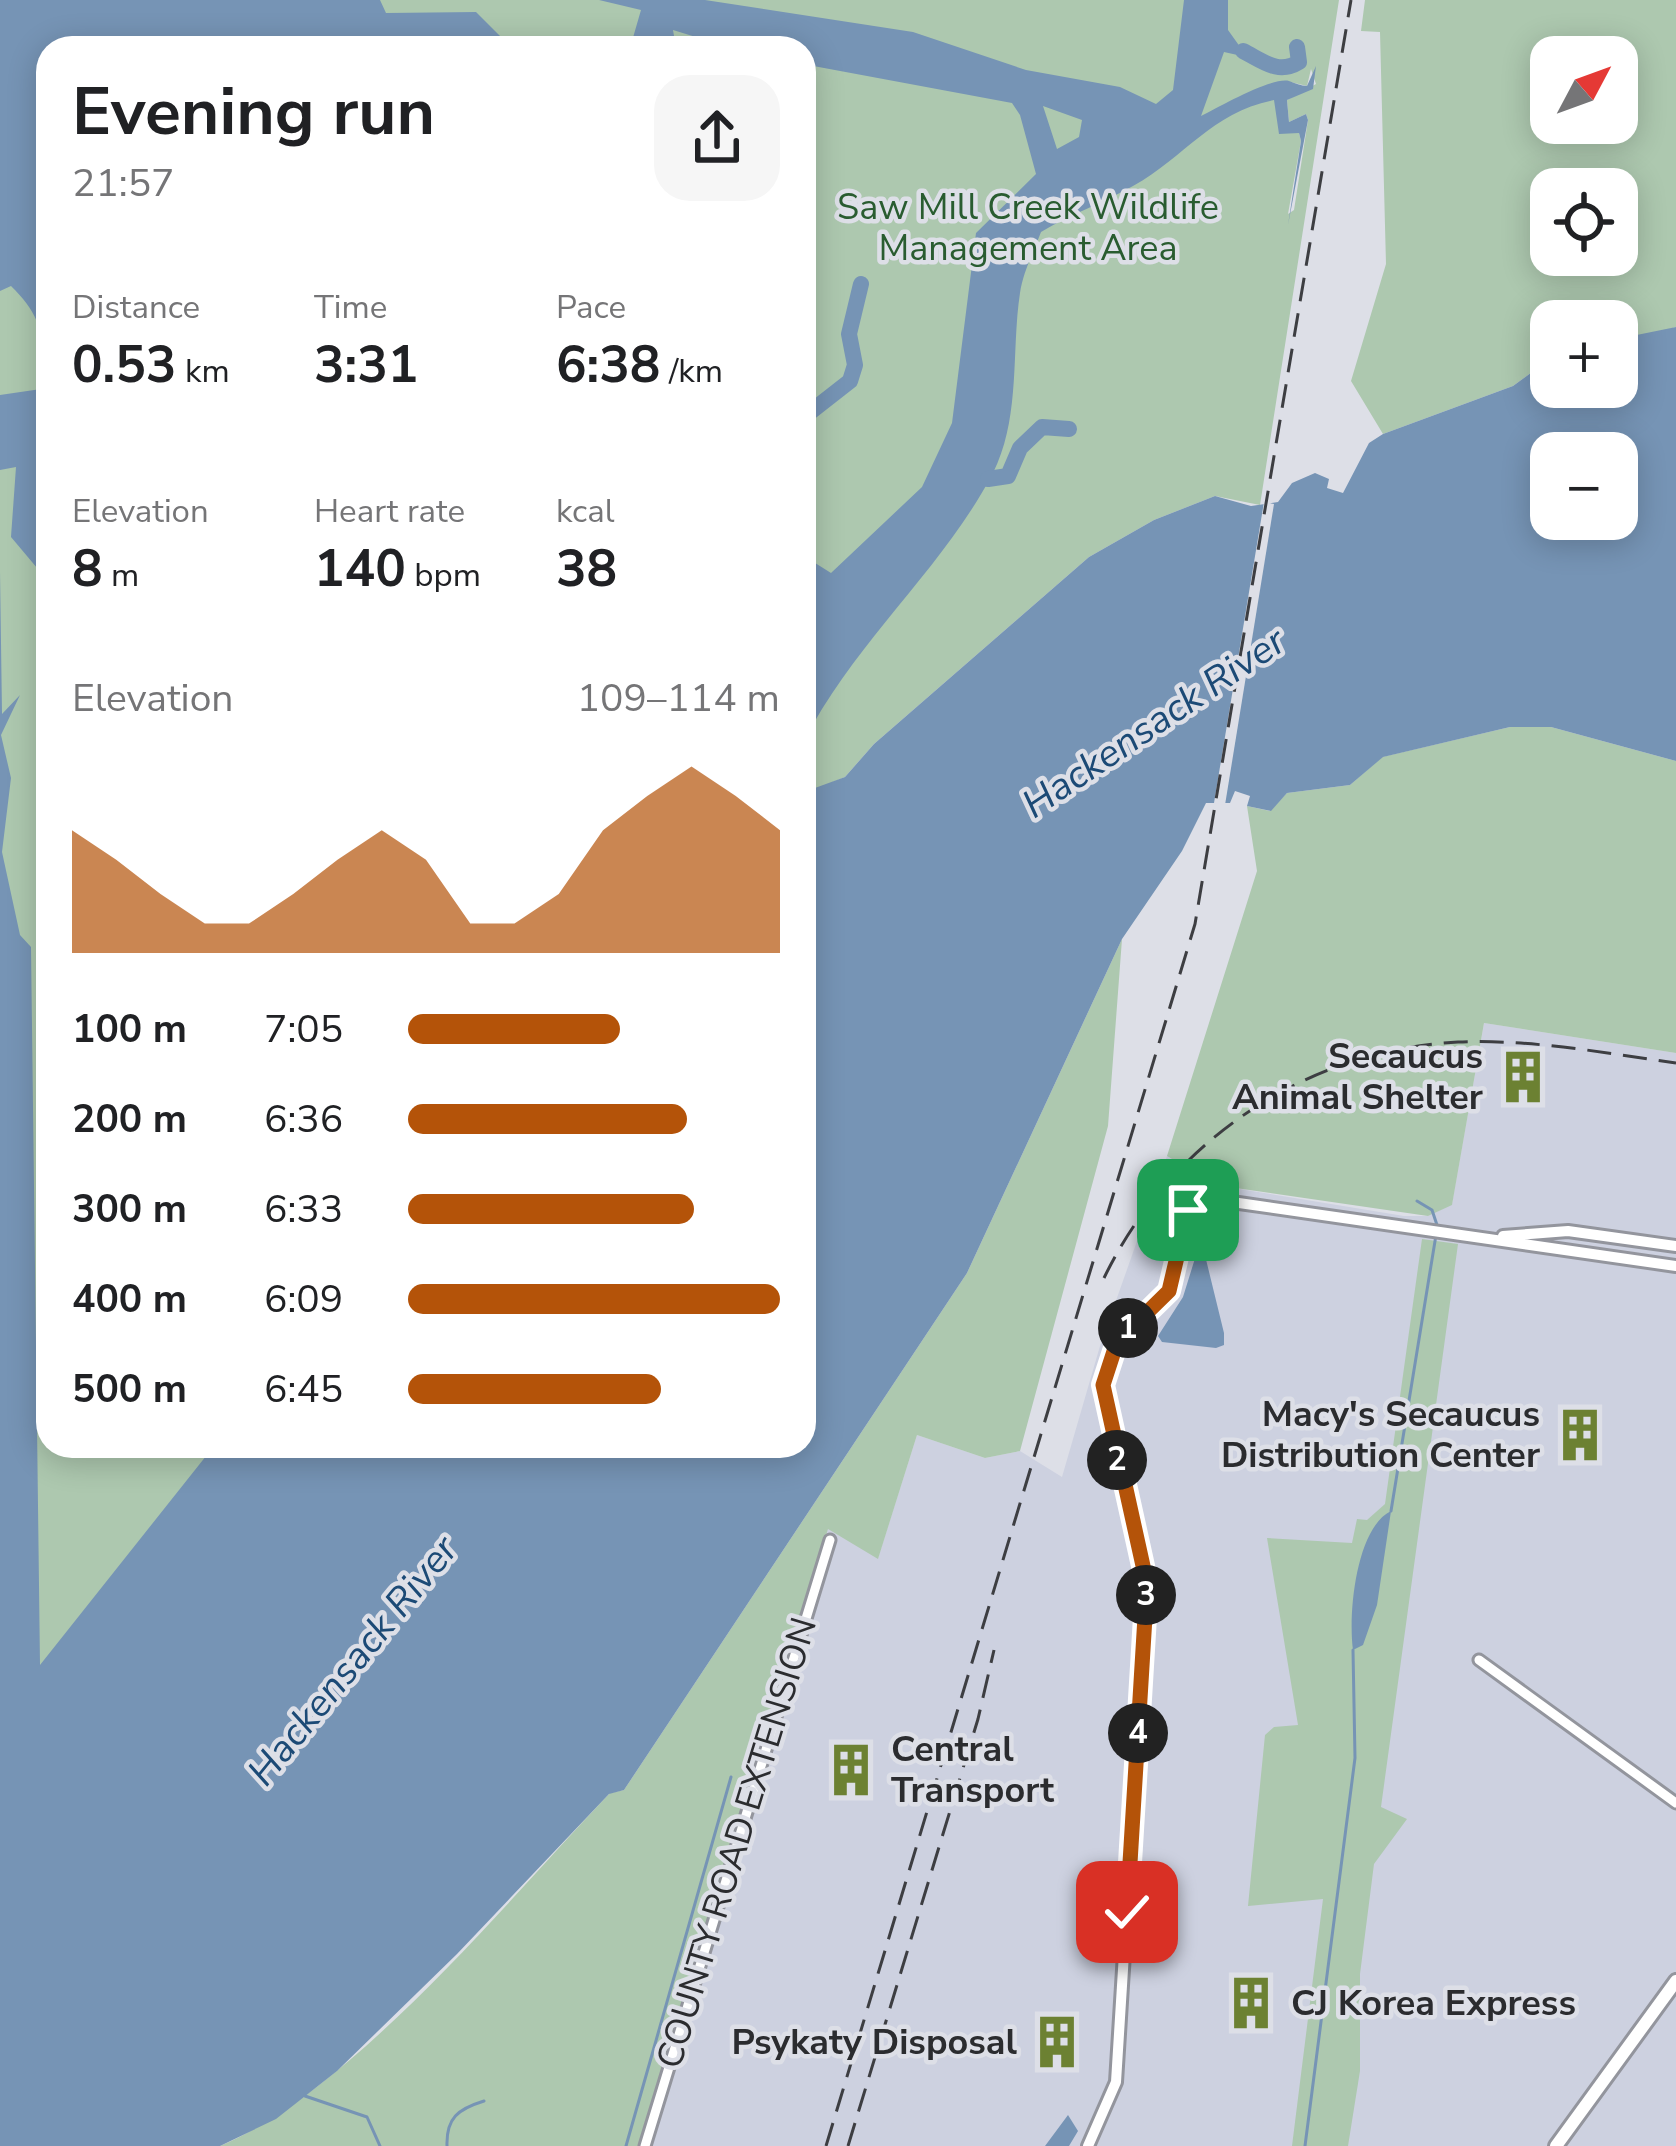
<!DOCTYPE html>
<html lang="en">
<head>
<meta charset="utf-8">
<style>
	:root { --surface:#fff; --page:#f6f6f6; --text:#202124; --muted:#757577; --accent:#b45309 }
	body { margin:0; font-family:"Nunito Sans",sans-serif; background:var(--page); color:var(--text); height:100vh; display:flex; flex-direction:column; font-size:45px; white-space:nowrap }
	* { box-sizing:border-box; margin:0 }
	p { font-size:39px; color:var(--muted) }
	.icon { flex:none; width:66px; height:66px; fill:none; stroke:currentColor; stroke-width:2; stroke-linecap:round; stroke-linejoin:round }
	.map { position:relative; flex:1; overflow:hidden }
	.details { position:absolute; left:36px; top:36px; width:780px; height:1422px; display:flex; flex-direction:column; background:var(--surface); border-radius:36px; box-shadow:0 6px 30px #0003 }
	.details>* { flex:none }
	.needle { width:78px; rotate:49deg }
	.fabs { position:absolute; left:1530px; top:36px; display:grid; gap:24px }
	.fabs a { display:grid; place-items:center; width:108px; height:108px; border-radius:24px; background:var(--surface); box-shadow:0 6px 30px #0003; font-size:60px }
	.pin { position:absolute; display:grid; place-items:center; width:102px; height:102px; color:#fff; margin:-51px; border-radius:24px; box-shadow:0 6px 18px #0006 }
	.km { position:absolute; width:60px; height:60px; margin:-30px; border-radius:50%; background:#222; color:#fff; font-size:33px; line-height:60px; text-align:center }
	.round { display:grid; place-items:center; flex:none; width:126px; height:126px; border-radius:36px; background:var(--page) }
	.headline { display:flex; align-items:center; justify-content:space-between; height:204px; padding:0 36px }
	h1 { font-size:66px; font-weight:700; line-height:90px }
	.metrics { display:grid; grid-template-columns:repeat(3,1fr); gap:18px; height:204px; padding:12px 36px }
	.metrics div { display:grid; align-content:center }
	.metrics b { font-size:51px; font-weight:700 }
	.metrics small { font-size:33px; font-weight:400 }
	.metrics p { font-size:33px }
	.chart { height:336px; padding:24px 36px }
	.chart p { display:flex; justify-content:space-between }
	.chart svg { width:100%; height:216px; margin-top:12px; fill:var(--accent); opacity:.7 }
	ul { padding:0 36px; list-style:none; font-size:39px }
	li { display:grid; grid-template-columns:192px 144px 1fr; align-items:center; height:90px }
	li i { height:30px; border-radius:15px; background:var(--accent) }
	.map>svg:first-child { display:block }
</style>
</head>
<body>
<div class="map">
<svg width="1676" height="2146" viewBox="0 0 1676 2146">
	<rect width="100%" height="100%" fill="#dddfe7"/>
	<path fill="#cdd1e0" d="M1484,1023L1676,1053V2146H638L828,1528L878,1558L917,1435L985,1458L1020,1451L1062,1477L1100,1346L1167,1156L1215,1185L1404,1216H1428L1452,1204Z"/>
	<path fill="#adc8af" fill-rule="evenodd" d="M0,0H1339L1260,505L1215,496L1154,520L1089,557L874,744L845,777L804,794V48H48V1446H242L0,1782ZM1311,69L1316,84L1287,100L1289,122L1306,114L1308,120L1294,210L1288,214L1301,141L1299,133L1285,131L1286,81L1307,86Z
		M1365,0H1676V327L1617,345V321H1551V358L1513,386L1383,434L1351,381L1386,264L1380,32L1361,31ZM1551,57H1617V123H1551ZM1551,189H1617V255H1551Z
		M1510,727H1551L1676,761V1053L1484,1023L1452,1205L1428,1216L1215,1185L1167,1156L1257,871L1247,806L1270,811L1287,793L1350,785L1382,757Z
		M1122,939L1108,1126L1020,1451L985,1458L917,1435L878,1559L828,1529L638,2146H220C354,2089 507,1901 610,1793L624,1790L967,1273Z
		M1422,1239L1458,1244L1381,1807L1407,1819L1374,1864L1360,1974V2071L1348,2146H1292L1323,1899L1248,1906L1265,1735L1274,1727L1298,1725L1267,1538L1352,1543L1357,1519L1367,1520L1385,1504Z"/>
	<path fill="#7694b5" fill-rule="evenodd" d="M0,0H380L386,13L476,12L512,48H48V581L11,537L16,467L0,470V395L41,389C46,343 45,319 11,286L0,291Z
		M599,0H705L913,32L1026,70L1120,87L1156,104L1173,90L1184,0H1228V30L1243,51L1242,56L1224,52L1201,116C1221,106 1271,77 1289,81C1295,83 1301,86 1307,86L1316,66L1313,89L1287,100L1289,122L1306,114L1308,120L1288,225L1301,141L1299,133L1279,134L1274,100C1212,112 1186,156 1133,186C1103,203 1071,214 1041,232C1034,251 1023,272 1020,293C1011,352 1021,417 993,473C942,570 856,640 804,741V556L831,573L922,487L952,423L976,233L1036,174L1020,115L1012,103L808,65L804,48H710L712,42L673,30L676,48H630L641,10ZM1043,106L1082,120L1079,137L1057,149Z
		M1676,327V761L1551,727H1510L1383,757L1350,785L1287,793L1271,811L1247,806L1250,796L1235,791L1230,803H1206L1182,851L1122,939L967,1273L624,1790L609,1794L457,1954L337,2071L276,2119L220,2146H0V572L2,714L20,695L1,735L11,778L2,852L20,935L31,947L40,1665L214,1446H804V792L845,777L874,744L1089,557L1154,520L1215,496L1251,506L1278,502L1292,483L1315,473L1329,479L1327,488L1343,493L1369,443L1383,434L1513,386L1551,358V387H1617V339ZM1551,453H1617V519H1551Z
		M1201,1239L1224,1333V1345L1216,1348L1162,1342L1158,1336L1183,1297Z
		M1391,1511L1377,1605L1363,1645L1353,1650C1348,1614 1356,1528 1391,1511Z
		M1068,2115L1078,2131L1069,2146H1045Z"/>
	<path fill="#dddfe7" d="M1264,502L1274,504L1225,805L1214,803Z"/>
	<g fill="none" stroke-linecap="round" stroke-linejoin="round">
		<path stroke="#7694b5" stroke-width="3" d="M804,86L808,65
			M1417,1201L1432,1210L1437,1225
			M1391,1511L1436,1235
			M305,2096L367,2117L380,2146
			M447,2146C446,2118 458,2109 484,2101
			M626,2146L731,1777
			M1305,2146L1355,1758L1353,1650"/>
		<path stroke="#7694b5" stroke-width="16" d="M1243,51C1263,61 1278,75 1299,62L1297,47
			M804,417L850,381L855,365L849,334L861,284
			M988,479L1008,476L1020,448L1042,427L1069,429"/>
		<defs>
			<path id="minor" d="M1479,1660L1676,1803
				M645,2146L830,1540"/>
			<path id="tertiary" d="M1503,1236L1568,1231L1676,1246
				M1088,2146L1116,2082L1147,1584L1103,1385L1117,1342L1169,1291L1190,1205L1204,1199L1225,1201L1676,1266"/>
			<path id="secondary" d="M1556,2146L1676,1981"/>
		</defs>
		<use href="#minor" stroke="#93959d" stroke-width="15"/>
		<use href="#tertiary" stroke="#93959d" stroke-width="16"/>
		<use href="#secondary" stroke="#93959d" stroke-width="18"/>
		<use href="#minor" stroke="#fff" stroke-width="9"/>
		<use href="#tertiary" stroke="#fff" stroke-width="10"/>
		<use href="#secondary" stroke="#fff" stroke-width="12"/>
		<path stroke="#3d3e42" stroke-width="3" stroke-dasharray="24 12" stroke-linecap="butt" d="M1104,1278C1170,1141 1306,1050 1458,1042C1531,1039 1605,1053 1676,1063
			M826,2146L1195,924L1351,0
			M848,2146L978,1719L994,1650"/>
	</g>
	<g fill="none" stroke-linecap="round" stroke-linejoin="round">
		<defs>
			<path id="route" d="M1127,1912L1147,1584L1103,1385L1117,1342L1169,1291L1188,1210"/>
		</defs>
		<use href="#route" stroke="#fff" stroke-width="24"/>
		<use href="#route" stroke="#b45309" stroke-width="15"/>
	</g>
	<defs>
		<symbol id="building-bare" viewBox="-9 -9 18 18"><path d="M-4-6H4V6H1V3H-1V6H-4ZM-2.5-4.3h1.7v1.8h-1.7ZM.8-4.3h1.7v1.8H.8ZM-2.5-1h1.7V.8h-1.7ZM.8-1h1.7V.8H.8Z" fill="#6c8132" stroke="#dddfe7" stroke-width="2.5" paint-order="stroke"/></symbol>
	</defs>
	<g fill-rule="evenodd">
		<use href="#building-bare" x="1485" y="1039" width="76" height="76"/>
		<use href="#building-bare" x="1542" y="1397" width="76" height="76"/>
		<use href="#building-bare" x="813" y="1732" width="76" height="76"/>
		<use href="#building-bare" x="1213" y="1965" width="76" height="76"/>
		<use href="#building-bare" x="1019" y="2004" width="76" height="76"/>
	</g>
	<g text-anchor="middle" dominant-baseline="central" stroke-width="9" stroke-linejoin="round" paint-order="stroke">
		<g font-size="36" fill="#295c30" stroke="#dddfe7">
			<text x="1028" y="207">Saw Mill Creek Wildlife<tspan x="1028" dy="41">Management Area</tspan></text>
		</g>
		<g font-size="36" font-weight="bold" fill="#2b2c2f" stroke="#dddfe7" text-anchor="end">
			<text x="1483" y="1056">Secaucus<tspan x="1483" dy="41">Animal Shelter</tspan></text>
			<text x="1540" y="1414">Macy's Secaucus<tspan x="1540" dy="41">Distribution Center</tspan></text>
			<text x="891" y="1749" text-anchor="start">Central<tspan x="891" dy="41">Transport</tspan></text>
			<text x="1291" y="2003" text-anchor="start">CJ Korea Express</text>
			<text x="1017" y="2042">Psykaty Disposal</text>
		</g>
		<g font-size="36" fill="#2b2c2f" stroke="#dddfe7">
			<text transform="translate(737 1843) rotate(-73)">COUNTY ROAD EXTENSION</text>
		</g>
		<g font-size="39" font-style="italic" fill="#1c4a76" stroke="#dddfe7">
			<text transform="translate(1154 723) rotate(-34)">Hackensack River</text>
			<text transform="translate(353 1661) rotate(-51)">Hackensack River</text>
		</g>
	</g>
</svg>
<div class="fabs">
<a><svg class="needle" viewBox="-14 -14 28 28"><path d="M0-13l5 13h-10z" fill="#e53935"/><path d="M0 13l5-13h-10z" fill="#757577"/></svg></a>
<a><svg class="icon" aria-label="locate" viewBox="0 0 24 24"><circle cx="12" cy="12" r="6"/><path d="M12 2v4M12 18v4M2 12h4M18 12h4"/></svg></a>
<a>+</a>
<a>−</a>
</div>
<div class="pin" style="left:1188px;top:1210px;background:#1e9e55"><svg class="icon" aria-label="arrive" viewBox="0 0 24 24"><path d="M6 21V4h12l-3 4 3 4H6"/></svg></div>
<div class="pin" style="left:1127px;top:1912px;background:#d93025"><svg class="icon" aria-label="check" viewBox="0 0 24 24"><path d="M5 12l5 5 9-10"/></svg></div>
<b class="km" style="left:1128px;top:1328px">1</b>
<b class="km" style="left:1117px;top:1460px">2</b>
<b class="km" style="left:1146px;top:1595px">3</b>
<b class="km" style="left:1138px;top:1733px">4</b>
<section class="details">
<div class="headline"><div><h1>Evening run</h1><p>21:57</p></div><a class="round"><svg class="icon" aria-label="share" viewBox="0 0 24 24"><path d="M12 15V3M7 8l5-5 5 5M5 13v7h14v-7"/></svg></a></div>
<div class="metrics">
<div><p>Distance</p><b>0.53<small> km</small></b></div>
<div><p>Time</p><b>3:31</b></div>
<div><p>Pace</p><b>6:38<small> /km</small></b></div>
</div>
<div class="metrics">
<div><p>Elevation</p><b>8<small> m</small></b></div>
<div><p>Heart rate</p><b>140<small> bpm</small></b></div>
<div><p>kcal</p><b>38</b></div>
</div>
<div class="chart"><p><span>Elevation</span>109–114 m</p>
<svg viewBox="0 0 160 44" preserveAspectRatio="none"><path d="M0 44V19L10 25L20 32L30 38L40 38L50 32L60 25L70 19L80 25L90 38L100 38L110 32L120 19L130 12L140 6L150 12L160 19V44z"/></svg>
</div>
<ul>
<li><b>100 m</b>7:05<i style="width:57%"></i></li>
<li><b>200 m</b>6:36<i style="width:75%"></i></li>
<li><b>300 m</b>6:33<i style="width:77%"></i></li>
<li><b>400 m</b>6:09<i style="width:100%"></i></li>
<li><b>500 m</b>6:45<i style="width:68%"></i></li>
</ul>
</section>
</div>
</body>
</html>
